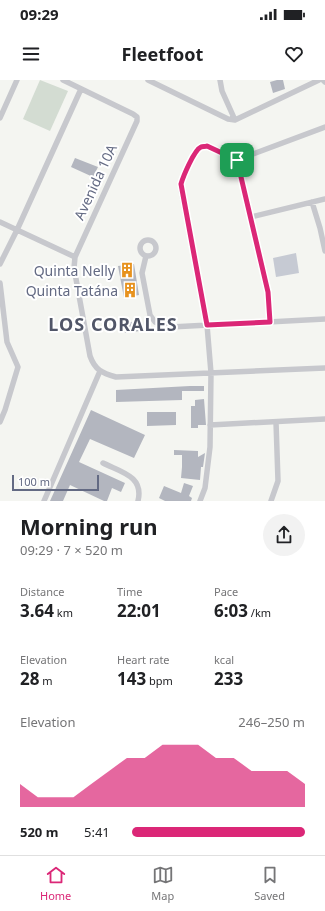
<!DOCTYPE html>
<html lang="en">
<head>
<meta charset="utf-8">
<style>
	:root { --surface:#fff; --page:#f2f2f2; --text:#202124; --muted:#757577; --line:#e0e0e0; --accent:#db2777 }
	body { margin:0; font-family:"Noto Sans",sans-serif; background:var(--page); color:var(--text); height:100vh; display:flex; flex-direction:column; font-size:15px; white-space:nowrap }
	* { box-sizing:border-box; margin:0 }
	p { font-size:13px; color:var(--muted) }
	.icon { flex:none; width:22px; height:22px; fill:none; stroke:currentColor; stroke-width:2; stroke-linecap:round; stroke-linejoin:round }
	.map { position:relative; height:421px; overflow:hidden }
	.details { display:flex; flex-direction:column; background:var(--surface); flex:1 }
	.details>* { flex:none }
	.scale { position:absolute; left:12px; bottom:10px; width:87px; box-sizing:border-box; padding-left:4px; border:2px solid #636a83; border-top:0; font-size:11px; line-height:14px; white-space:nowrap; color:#636a83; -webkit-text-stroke:3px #fff; paint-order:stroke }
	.pin { position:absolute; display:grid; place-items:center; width:34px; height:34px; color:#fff; margin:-17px; border-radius:8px; box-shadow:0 2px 6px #0006 }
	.round { display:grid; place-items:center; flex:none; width:42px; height:42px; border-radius:21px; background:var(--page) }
	.overview { display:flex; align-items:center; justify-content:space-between; height:68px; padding:0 20px }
	h1 { font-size:22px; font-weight:700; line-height:30px }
	.stats { display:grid; grid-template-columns:repeat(3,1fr); gap:6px; height:68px; padding:4px 20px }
	.stats div { display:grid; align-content:center }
	.stats b { font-size:17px; font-weight:700 }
	.stats small { font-size:11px; font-weight:400 }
	.stats p { font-size:11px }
	.chart { height:112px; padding:8px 20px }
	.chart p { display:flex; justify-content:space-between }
	.chart svg { width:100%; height:72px; margin-top:4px; fill:var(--accent); opacity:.7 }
	ul { padding:0 20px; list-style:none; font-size:13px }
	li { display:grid; grid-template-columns:64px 48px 1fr; align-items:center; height:30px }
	li i { height:10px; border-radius:5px; background:var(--accent) }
	.status { display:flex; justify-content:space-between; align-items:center; height:28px; padding:0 20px; background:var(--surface); direction:ltr }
	.status svg { height:11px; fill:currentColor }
	header { display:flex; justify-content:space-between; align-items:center; height:52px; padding:0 20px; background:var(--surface); font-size:18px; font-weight:700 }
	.dock { display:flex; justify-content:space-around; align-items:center; height:56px; border-top:1px solid var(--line); background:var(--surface); font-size:11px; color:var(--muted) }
	.dock a { display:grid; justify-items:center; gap:2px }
	.dock .current { color:var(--accent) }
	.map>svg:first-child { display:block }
</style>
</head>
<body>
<div class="status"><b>09:29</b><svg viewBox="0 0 49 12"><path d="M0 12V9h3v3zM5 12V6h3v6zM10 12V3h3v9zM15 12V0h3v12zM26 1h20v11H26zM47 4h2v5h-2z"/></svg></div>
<header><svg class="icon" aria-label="menu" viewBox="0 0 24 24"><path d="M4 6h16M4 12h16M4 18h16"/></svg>Fleetfoot<svg class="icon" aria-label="heart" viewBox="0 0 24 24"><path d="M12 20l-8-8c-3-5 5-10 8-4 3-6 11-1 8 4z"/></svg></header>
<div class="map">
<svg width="325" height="421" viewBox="0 0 325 421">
	<rect width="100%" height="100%" fill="#f4f5f1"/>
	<path fill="#d3dcd2" d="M40,0L68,11L50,51L23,39Z"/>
	<path fill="#c6cad3" d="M296,173L299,193L276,197L273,178Z"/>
	<path fill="#b3b6bf" d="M277,0H283L285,9L273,13L270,2Z
		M75,78L98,87L93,97L71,87Z
		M134,184L139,215L124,218L118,186Z
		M138,241L140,251L125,253L124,243Z
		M190,306H204V311H182V320L116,322V310Z
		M204,319L206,345H198V348H191V326H195V320Z
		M91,330L145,355L134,378L90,359L79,382L125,403L121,412L112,408L107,421H104L70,405L63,421H50Z
		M147,332H176V345L147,346Z
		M174,370L198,371V377L205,373L203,387H201L200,400L181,398L182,387V375H174Z
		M184,403L193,406L189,416L192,418L191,421H165L159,418L164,406L181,413Z"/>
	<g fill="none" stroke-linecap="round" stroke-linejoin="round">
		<path stroke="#c7c8cd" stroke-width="5.5" d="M63,0L133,34L137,37V41L75,177L74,188L90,276C95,290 102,293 116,297L325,288
			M148,0L228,39L235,40L319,0
			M220,0L222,11L235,40
			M323,0L325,2
			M0,38L17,0
			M237,80L268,212L270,242
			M312,122L320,148L325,171
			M251,137L325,119
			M0,142L75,177
			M140 168a8 8 0 1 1 16 0a8 8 0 1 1-16 0Z
			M146,176L142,193L150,235L155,242L164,246L171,247L325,239
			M0,184L17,150L81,9
			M0,203L7,262L18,287L5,330L0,342
			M210,345L325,339
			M103,383C121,392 144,396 138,421
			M44,421L100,291
			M200,421L205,408L210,367L211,293L207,245L181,110L182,99L196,72L200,67L207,66L237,80L325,47
			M271,421L278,401L276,342"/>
	</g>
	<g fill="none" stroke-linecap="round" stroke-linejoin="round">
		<defs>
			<path id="route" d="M207,66L237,80L268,212L270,242L207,245L181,104C183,97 194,70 201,67C203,66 205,67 207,66Z"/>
		</defs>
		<use href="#route" stroke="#fff" stroke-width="8"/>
		<use href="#route" stroke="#db2777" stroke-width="5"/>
	</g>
	<defs>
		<symbol id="building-bare" viewBox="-9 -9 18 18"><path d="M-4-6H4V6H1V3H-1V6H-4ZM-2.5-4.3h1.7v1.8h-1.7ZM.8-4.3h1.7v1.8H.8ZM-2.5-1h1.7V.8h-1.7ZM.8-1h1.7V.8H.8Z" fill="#e7921e" stroke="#fff" stroke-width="2.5" paint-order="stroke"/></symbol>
	</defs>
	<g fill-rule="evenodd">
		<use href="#building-bare" x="116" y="179" width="22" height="22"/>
		<use href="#building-bare" x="119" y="199" width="22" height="22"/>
	</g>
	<g text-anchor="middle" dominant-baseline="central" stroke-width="4" stroke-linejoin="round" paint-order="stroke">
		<g font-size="14" fill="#636a83" stroke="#fff">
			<text transform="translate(95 102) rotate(-65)">Avenida 10A</text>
		</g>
		<g font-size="14" fill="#636a83" stroke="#fff" text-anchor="end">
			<text x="115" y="190">Quinta Nelly</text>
			<text x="118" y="210">Quinta Tatána</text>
		</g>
		<g font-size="18" font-weight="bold" letter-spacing="1" fill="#515668" stroke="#fff">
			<text x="113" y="244">LOS CORALES</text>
		</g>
	</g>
</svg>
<div class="scale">100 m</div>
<div class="pin" style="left:237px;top:80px;background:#1e9e55"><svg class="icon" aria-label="arrive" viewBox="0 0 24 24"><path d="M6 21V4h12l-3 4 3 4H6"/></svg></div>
</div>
<section class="details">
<div class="overview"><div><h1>Morning run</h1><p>09:29 · 7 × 520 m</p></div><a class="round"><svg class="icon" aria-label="share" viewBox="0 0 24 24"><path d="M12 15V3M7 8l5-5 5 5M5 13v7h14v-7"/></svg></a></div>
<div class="stats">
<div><p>Distance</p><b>3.64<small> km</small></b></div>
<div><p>Time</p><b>22:01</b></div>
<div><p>Pace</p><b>6:03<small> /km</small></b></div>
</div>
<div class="stats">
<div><p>Elevation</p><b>28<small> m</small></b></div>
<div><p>Heart rate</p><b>143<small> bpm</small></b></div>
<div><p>kcal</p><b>233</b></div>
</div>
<div class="chart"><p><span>Elevation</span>246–250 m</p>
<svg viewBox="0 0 160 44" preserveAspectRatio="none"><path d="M0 44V30L10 38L20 38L30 38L40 30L50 22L60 14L70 14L80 6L90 6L100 6L110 14L120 14L130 22L140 22L150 22L160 30V44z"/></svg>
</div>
<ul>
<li><b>520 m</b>5:41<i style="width:100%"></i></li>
</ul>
</section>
<nav class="dock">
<a class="current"><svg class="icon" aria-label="home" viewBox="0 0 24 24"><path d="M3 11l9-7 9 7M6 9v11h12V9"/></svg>Home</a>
<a><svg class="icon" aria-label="map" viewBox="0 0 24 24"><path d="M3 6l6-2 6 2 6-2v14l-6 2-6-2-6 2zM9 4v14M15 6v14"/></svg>Map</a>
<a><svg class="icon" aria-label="saved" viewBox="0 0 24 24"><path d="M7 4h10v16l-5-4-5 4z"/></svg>Saved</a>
</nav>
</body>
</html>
